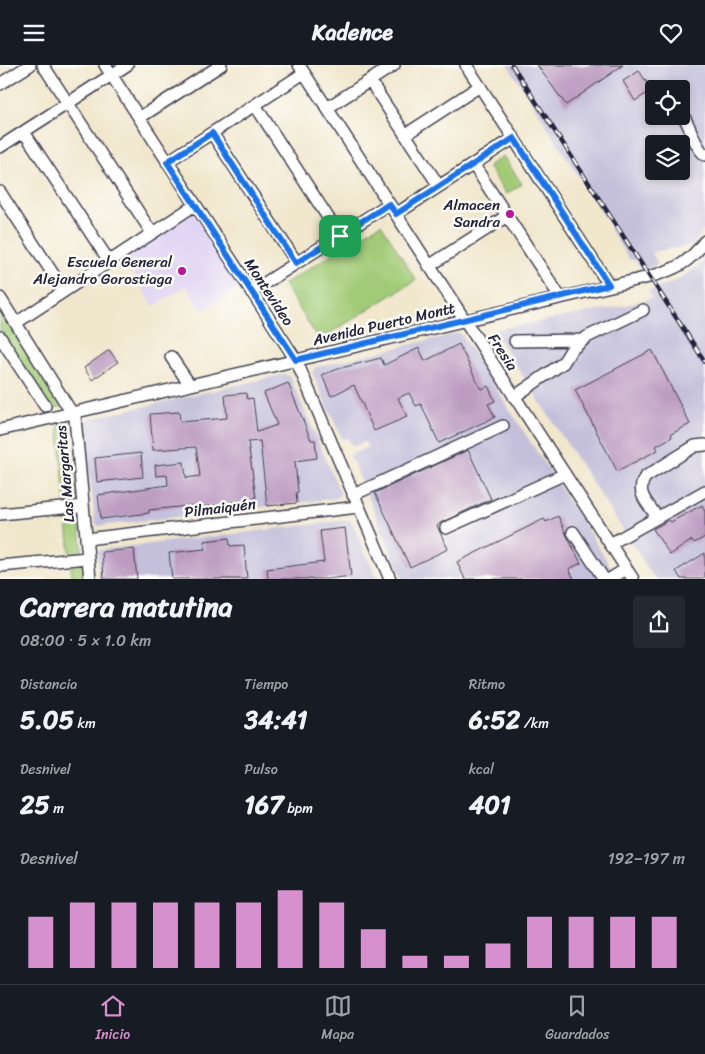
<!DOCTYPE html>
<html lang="es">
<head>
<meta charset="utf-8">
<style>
	:root { --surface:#171b24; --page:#242831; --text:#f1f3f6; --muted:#9ea1a6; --line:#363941; --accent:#d690ce }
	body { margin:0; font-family:Sriracha,sans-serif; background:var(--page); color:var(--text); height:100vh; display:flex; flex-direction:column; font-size:19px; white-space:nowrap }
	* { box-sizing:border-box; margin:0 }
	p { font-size:16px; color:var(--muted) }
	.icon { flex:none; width:28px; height:28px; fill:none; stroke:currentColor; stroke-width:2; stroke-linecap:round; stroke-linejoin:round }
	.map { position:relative; height:514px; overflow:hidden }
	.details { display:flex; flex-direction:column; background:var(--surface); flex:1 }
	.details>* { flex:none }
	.fabs { position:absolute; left:645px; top:15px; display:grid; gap:10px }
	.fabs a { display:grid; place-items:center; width:45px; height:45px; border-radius:5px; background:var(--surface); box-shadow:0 2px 8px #0003; font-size:25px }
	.pin { position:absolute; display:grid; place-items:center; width:42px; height:42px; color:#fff; margin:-21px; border-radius:10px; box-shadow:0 2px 8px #0006 }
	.round { display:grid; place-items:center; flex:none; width:52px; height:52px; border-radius:5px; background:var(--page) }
	.head { display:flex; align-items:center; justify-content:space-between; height:85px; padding:0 20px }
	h1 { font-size:28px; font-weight:700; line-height:38px }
	.figures { display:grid; grid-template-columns:repeat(3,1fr); gap:8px; height:85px; padding:5px 20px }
	.figures div { display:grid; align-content:center }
	.figures b { font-size:25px; font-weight:700 }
	.figures small { font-size:14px; font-weight:400 }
	.figures p { font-size:14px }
	.chart { height:140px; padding:10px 20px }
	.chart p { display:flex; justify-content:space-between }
	.chart svg { width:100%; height:90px; margin-top:5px; stroke:var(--accent); stroke-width:6 }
	header { display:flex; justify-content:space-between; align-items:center; height:65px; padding:0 20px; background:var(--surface); font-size:22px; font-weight:700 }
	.tab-bar { display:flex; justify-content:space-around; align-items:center; height:70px; border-top:1px solid var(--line); background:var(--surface); font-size:14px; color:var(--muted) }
	.tab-bar a { display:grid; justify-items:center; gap:2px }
	.tab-bar .current { color:var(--accent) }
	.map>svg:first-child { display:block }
</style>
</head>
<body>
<header><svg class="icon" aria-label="menu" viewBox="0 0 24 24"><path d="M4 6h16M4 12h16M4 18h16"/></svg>Kadence<svg class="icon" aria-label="heart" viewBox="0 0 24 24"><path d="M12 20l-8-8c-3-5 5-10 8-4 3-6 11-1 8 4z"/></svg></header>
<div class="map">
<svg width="705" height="514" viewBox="0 0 705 514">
	<rect width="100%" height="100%" fill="#fdfcf7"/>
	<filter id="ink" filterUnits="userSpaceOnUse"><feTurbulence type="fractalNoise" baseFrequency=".02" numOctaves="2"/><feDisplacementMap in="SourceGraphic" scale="10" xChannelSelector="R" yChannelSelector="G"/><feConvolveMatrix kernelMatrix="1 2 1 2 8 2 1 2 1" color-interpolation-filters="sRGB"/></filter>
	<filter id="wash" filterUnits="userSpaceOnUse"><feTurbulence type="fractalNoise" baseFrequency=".0096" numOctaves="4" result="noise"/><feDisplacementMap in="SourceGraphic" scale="20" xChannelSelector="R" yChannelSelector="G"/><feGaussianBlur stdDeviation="1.12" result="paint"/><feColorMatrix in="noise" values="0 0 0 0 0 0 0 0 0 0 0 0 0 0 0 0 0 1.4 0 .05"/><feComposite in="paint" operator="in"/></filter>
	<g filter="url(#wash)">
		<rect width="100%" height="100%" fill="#f1e7cd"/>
		<path fill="#e0d4f4" d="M194,147L241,221L202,246L186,221L154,241L122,192Z"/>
		<path fill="#c4c0db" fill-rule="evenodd" d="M508,0H705V163L693,180L652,187L658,199L642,206L636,196L629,194L609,163L611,162ZM654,24H681V51H654ZM654,79H681V106H654Z
			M705,192V514H655L493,265L619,242L652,233L648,226L676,216L698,201Z
			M459,268L461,269L619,514H403L350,390L368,382L365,377L352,382L348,373L342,374L312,307L316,302Z
			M285,309L290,312L340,427L338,433L98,461L95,458L85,359L88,354Z
			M349,455L353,459L377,514H99L97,489L99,485Z"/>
		<path fill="#a1cb76" stroke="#627658" d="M503,91L522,119L506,129L488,101Z
			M381,159L416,215L319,275L284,219Z
			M0,242L64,341L51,344L0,265Z
			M69,354L85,514H72L58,356Z"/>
		<g id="blocks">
			<path fill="#bd9cc2" d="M537,0H623L566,40Z
				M639,6L652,25L635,36L623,16Z
				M459,279L480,323L482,324L488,321L495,336L488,339L495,352L439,378L421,339L416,341L409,328L398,333L407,352L374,366L354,320L331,331L322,310L341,303L381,293L384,300L419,283L425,296Z
				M109,285L118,297L92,315L84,303Z
				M652,285L690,359L671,369L672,372L656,381L658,385L617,406L575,325Z
				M288,318L311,375H315L317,393L295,396L298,427L296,428L297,438L267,441L260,376L248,377L256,433L198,443V440L149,445V448L101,454L98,430L168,420L167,410L156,411L155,400L184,397L186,413L200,411L196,382L153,385L150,349L179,347L180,357L227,353L225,330L246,328L247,334L253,333L257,367L277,360L264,328Z
				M468,385L491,434L440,458L437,461L448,484L410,502L375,428Z
				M141,388L143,412L97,417L95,393Z
				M702,440L705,447V472L694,478L692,475L670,490L653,464L669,455L671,457Z
				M558,451L567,471L581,498L569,504L574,514H465L457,497L544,454L546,457Z
				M345,463L351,511L328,514H268L267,504L324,497L320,466Z
				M229,473L230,481L244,480L247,514H172L169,488L205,484L204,476Z
				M134,484L137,514H104L102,487Z
				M705,488V512L701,514H681L676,506Z"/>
		</g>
	</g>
	<g filter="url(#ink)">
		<use href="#blocks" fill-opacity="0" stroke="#414051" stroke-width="1"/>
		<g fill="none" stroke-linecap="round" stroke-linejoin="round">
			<defs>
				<path id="minor" d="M43,0L152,168
					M105,0L296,295L390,514
					M299,0L633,514
					M466,0L609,220
					M370,16L439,121
					M0,19L30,0
					M255,40L340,171
					M327,43L394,0
					M681,48C692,61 692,79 705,90
					M139,53L221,0
					M24,67L109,196
					M212,68L297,198
					M405,70L480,21
					M0,82L127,0
					M167,97L304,8
					M473,99L560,232
					M0,127L64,226
					M396,149L514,73
					M429,201L507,151
					M251,227L389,139
					M0,233L75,353L90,514
					M16,258L195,140
					M0,272L45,341
					M515,276L582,275
					M171,292L190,320
					M514,332L563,298L571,285L587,272L643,245
					M0,365L649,212C676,204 688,199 705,176
					M353,430L503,361
					M0,449L83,441
					M657,452C648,438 635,429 645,412L695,381L705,380
					M446,463L565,409
					M573,467L604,514
					M86,474L358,442
					M610,479L705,426
					M0,501L88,493
					M610,514L626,504"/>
			</defs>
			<use href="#minor" stroke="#414051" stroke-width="14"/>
			<use href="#minor" stroke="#fff" stroke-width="11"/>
			<defs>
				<path id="rail" d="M512,0L705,297"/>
			</defs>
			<use href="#rail" stroke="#22223b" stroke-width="4.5"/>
			<use href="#rail" stroke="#fdfcf7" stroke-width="2.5" stroke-dasharray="8" stroke-linecap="butt"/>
		</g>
	</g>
	<g fill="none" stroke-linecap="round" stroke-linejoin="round" filter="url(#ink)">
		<defs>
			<path id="route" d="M212,68L296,198L389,139L396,149L514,73L609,220L296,295L167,97Z"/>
		</defs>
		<use href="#route" stroke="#fff" stroke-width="10"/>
		<use href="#route" stroke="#1a73e8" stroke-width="6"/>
	</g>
	<g fill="#b5179e" stroke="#fdfcf7" stroke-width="2">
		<circle cx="510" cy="149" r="5"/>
		<circle cx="182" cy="206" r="5"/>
	</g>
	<g text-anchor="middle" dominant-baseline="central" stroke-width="5" stroke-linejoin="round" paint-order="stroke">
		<g font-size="15" fill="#22223b" stroke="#fdfcf7" text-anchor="end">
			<text x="500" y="140">Almacen<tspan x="500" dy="17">Sandra</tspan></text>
			<text x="172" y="197">Escuela General<tspan x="172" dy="17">Alejandro Gorostiaga</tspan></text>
		</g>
		<g font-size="15" fill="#22223b" stroke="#fdfcf7">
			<text transform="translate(269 227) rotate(57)">Montevideo</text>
			<text transform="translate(384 259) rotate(-13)">Avenida Puerto Montt</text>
			<text transform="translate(503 287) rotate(57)">Fresia</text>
			<text transform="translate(65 409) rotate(-95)">Las Margaritas</text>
			<text transform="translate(220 443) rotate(-7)">Pilmaiquén</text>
		</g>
	</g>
</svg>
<div class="fabs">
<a><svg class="icon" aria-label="locate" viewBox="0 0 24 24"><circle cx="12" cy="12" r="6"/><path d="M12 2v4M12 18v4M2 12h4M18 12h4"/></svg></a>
<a><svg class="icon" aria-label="layers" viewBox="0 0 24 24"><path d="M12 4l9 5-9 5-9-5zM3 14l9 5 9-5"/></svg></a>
</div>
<div class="pin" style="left:340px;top:171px;background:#1e9e55"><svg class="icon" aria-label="arrive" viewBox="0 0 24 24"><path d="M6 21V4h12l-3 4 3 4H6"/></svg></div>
</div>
<section class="details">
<div class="head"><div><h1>Carrera matutina</h1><p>08:00 · 5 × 1.0 km</p></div><a class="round"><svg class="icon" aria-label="share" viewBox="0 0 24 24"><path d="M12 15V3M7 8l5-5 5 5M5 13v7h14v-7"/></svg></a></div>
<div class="figures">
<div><p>Distancia</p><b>5.05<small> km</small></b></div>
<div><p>Tiempo</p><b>34:41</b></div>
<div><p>Ritmo</p><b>6:52<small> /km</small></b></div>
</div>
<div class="figures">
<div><p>Desnivel</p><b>25<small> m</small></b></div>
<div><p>Pulso</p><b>167<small> bpm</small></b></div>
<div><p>kcal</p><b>401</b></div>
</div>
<div class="chart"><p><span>Desnivel</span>192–197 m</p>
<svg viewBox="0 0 160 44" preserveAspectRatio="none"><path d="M5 44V19M15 44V12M25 44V12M35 44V12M45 44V12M55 44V12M65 44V6M75 44V12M85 44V25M95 44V38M105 44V38M115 44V32M125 44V19M135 44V19M145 44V19M155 44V19"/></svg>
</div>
</section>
<nav class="tab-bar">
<a class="current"><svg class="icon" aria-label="home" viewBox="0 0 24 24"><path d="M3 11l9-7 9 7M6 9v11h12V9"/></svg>Inicio</a>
<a><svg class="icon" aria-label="map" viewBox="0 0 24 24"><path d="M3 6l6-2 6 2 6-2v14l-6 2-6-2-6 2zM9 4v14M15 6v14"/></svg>Mapa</a>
<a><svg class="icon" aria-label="saved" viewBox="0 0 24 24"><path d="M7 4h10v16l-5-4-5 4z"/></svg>Guardados</a>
</nav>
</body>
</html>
